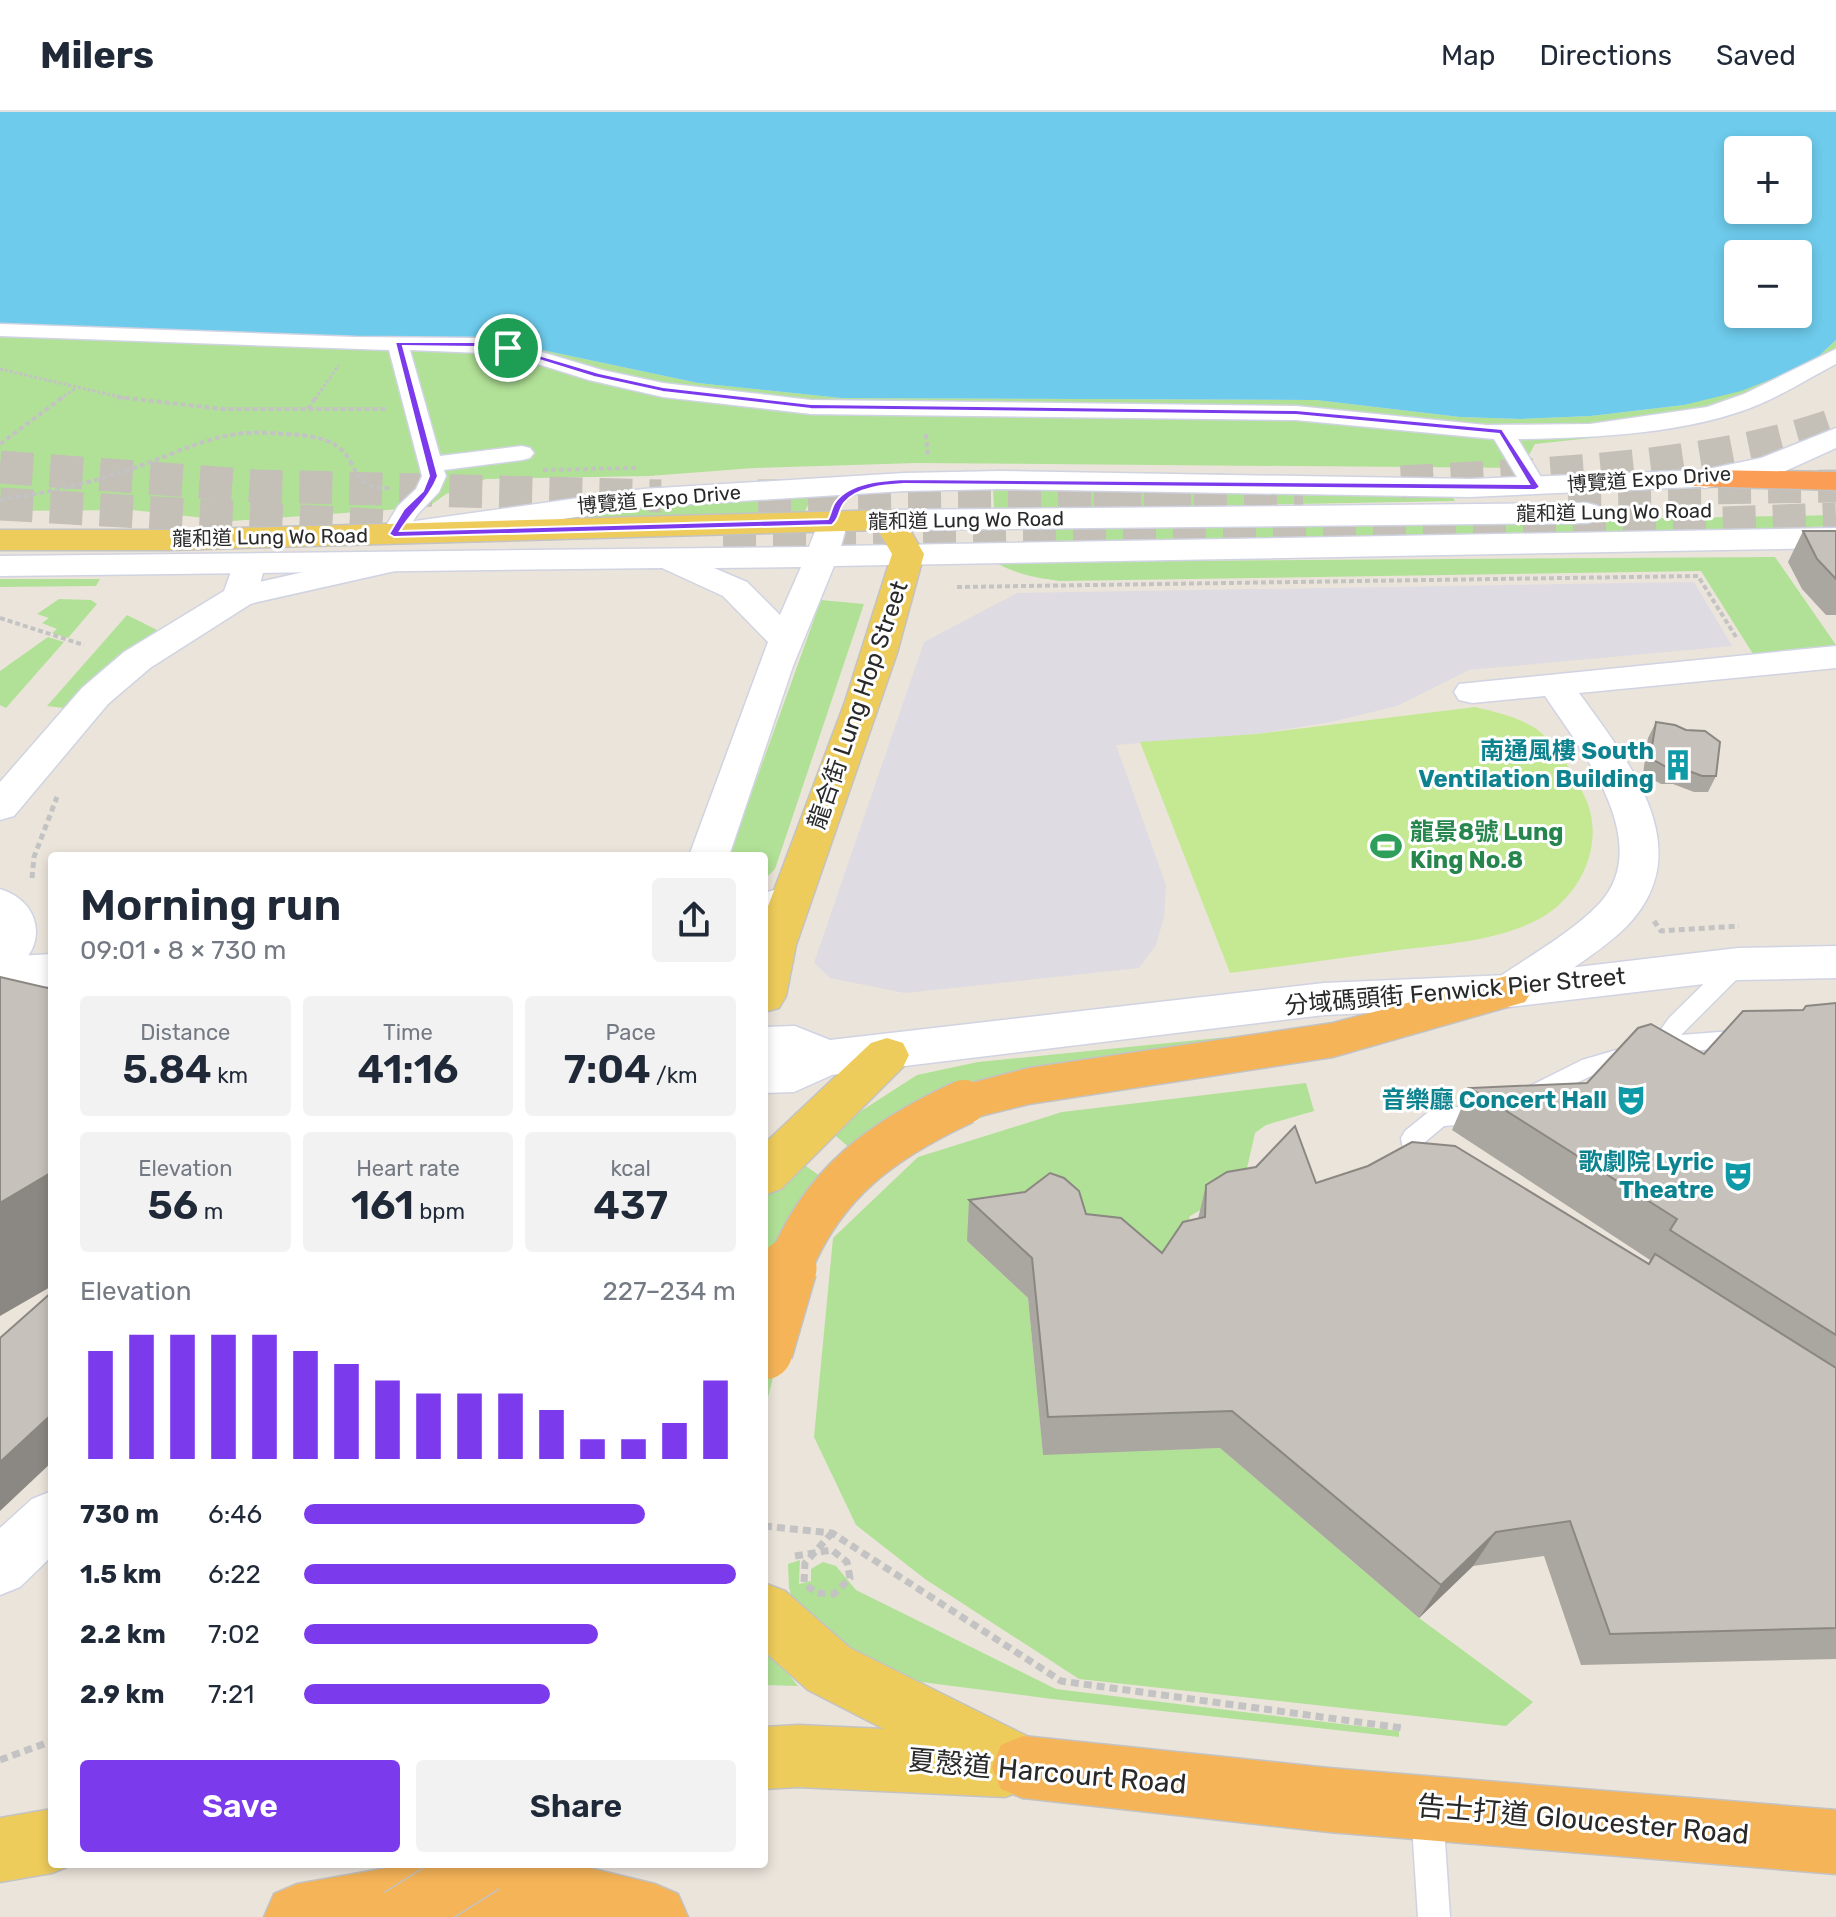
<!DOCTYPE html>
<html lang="en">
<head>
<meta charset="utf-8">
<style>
	:root { --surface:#fff; --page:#f2f2f3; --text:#1f2937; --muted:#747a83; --line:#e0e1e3; --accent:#7c3aed }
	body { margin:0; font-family:Rubik,"Noto Sans TC",sans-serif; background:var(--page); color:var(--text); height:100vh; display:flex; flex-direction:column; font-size:30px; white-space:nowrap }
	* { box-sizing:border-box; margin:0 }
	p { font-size:26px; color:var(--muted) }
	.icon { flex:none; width:44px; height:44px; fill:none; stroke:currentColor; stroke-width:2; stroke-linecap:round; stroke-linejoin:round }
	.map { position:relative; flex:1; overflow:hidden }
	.drawer { position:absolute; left:48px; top:740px; width:720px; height:1016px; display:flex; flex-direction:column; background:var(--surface); border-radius:8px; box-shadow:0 4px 12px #0003 }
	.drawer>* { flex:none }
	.controls { position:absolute; left:1724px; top:24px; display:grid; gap:16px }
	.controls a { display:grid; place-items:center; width:88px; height:88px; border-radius:8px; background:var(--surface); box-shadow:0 4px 12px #0003; font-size:40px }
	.pin { position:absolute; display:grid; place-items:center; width:68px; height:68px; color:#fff; margin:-34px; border:4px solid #fff; border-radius:50%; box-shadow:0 2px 8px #0007 }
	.round { display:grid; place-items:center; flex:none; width:84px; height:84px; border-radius:8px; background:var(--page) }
	.headline { display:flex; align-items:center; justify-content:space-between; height:136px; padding:0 32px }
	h1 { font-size:44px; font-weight:600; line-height:60px }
	.figures { display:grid; grid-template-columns:repeat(3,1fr); gap:12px; height:136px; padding:8px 32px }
	.figures div { display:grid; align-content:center; border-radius:8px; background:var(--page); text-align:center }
	.figures b { font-size:40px; font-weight:600 }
	.figures small { font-size:22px; font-weight:400 }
	.figures p { font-size:22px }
	.chart { height:224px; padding:16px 32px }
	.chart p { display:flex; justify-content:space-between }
	.chart svg { width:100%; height:144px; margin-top:8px; stroke:var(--accent); stroke-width:6 }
	.primary-button { display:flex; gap:16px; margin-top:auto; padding:16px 32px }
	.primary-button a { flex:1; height:92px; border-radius:8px; background:var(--accent); color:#fff; font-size:32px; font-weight:600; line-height:92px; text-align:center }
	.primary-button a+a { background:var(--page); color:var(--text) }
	ul { padding:0 32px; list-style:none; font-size:26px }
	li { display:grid; grid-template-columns:128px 96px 1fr; align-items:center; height:60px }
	li i { height:20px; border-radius:10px; background:var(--accent) }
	header { display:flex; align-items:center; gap:48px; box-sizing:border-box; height:112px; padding:0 40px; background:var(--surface); border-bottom:2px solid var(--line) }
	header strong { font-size:38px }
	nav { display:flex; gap:44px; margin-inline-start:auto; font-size:28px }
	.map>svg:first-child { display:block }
</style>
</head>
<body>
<header>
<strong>Milers</strong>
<nav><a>Map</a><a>Directions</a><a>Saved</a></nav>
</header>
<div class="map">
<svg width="1836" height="1805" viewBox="0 0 1836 1805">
	<rect width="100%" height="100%" fill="#ebe4db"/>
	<path fill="#dedbe3" d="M1694,470L1732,534L1469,558L1397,594L1331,610L1256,622L1116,633L1166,773L1164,805L1156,833L1139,856L905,881L830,866L814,851L924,530L1017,481Z"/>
	<path fill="#b1e197" d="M0,212L189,222L485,226L698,271L841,286L1316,288L1460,305L1521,307L1591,304L1684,293L1820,243L1836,228V252L1725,306L1656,319L1535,332L1529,343L1534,356L917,351L754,356L649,364L486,367L446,382L428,395L232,409L132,398L0,399Z
		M993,376L1451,383L1455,389L994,398Z
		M815,380L805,399L576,408L569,406L576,401Z
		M1836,403V414L1536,425L1042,431L1041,411L1528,409Z
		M1775,445L1836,533L1753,542L1701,459L1060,469C1036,466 1015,462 995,450Z
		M0,467H100L96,474L0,475Z
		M59,487L91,488L97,492L68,526L52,521L57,517L42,511L49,506L37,502Z
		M821,488L864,492L775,757L764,768V744H729Z
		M127,503L157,518L115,547L64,596L47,594Z
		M48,525L64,530L6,596L0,593V559Z
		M1248,923L1187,959L1062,976L942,1020L851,1037L830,1019L917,963L978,950Z
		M1306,971L1314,999L1266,1013L1255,1021L1243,1074L1190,1104L1179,1143L976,1121L966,1128L1028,1186L1043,1342L1220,1336L1419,1506L1533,1590L1506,1614L1079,1567L925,1467L856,1413L814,1325L833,1126L918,1045L1062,1000Z
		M800,1050L823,1066L764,1301V1082Z
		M800,1448L799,1472L811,1469V1457L823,1450L836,1454L856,1478L1056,1577L1399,1619V1625L1052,1587L906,1568L835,1537L797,1505L789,1476L788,1452Z
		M764,1531L798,1574L764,1573Z"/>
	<path fill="#c5e993" d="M1475,595C1542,610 1551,622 1583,681C1607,726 1584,781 1541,806C1499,829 1446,832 1399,838C1343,846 1286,854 1230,861L1140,630L1256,622Z"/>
	<path fill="#6ecbec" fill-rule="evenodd" d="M0,0H1836V228L1820,243L1777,265L1741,279L1684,293L1591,304L1521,307L1460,305L1316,288L841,286L698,271L485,226L189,222L0,212ZM1738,38H1798V98H1738ZM1738,142H1798V202H1738Z"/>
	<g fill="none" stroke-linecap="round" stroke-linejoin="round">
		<path stroke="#c4bfb7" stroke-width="33" stroke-dasharray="33 17" stroke-linecap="butt" d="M0,355L257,374L661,384
			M1401,370C1538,362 1707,358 1836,312
			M758,384L1225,378
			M0,392L406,415
			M723,420L1665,413L1836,407"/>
		<path stroke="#c4bfb7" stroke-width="33" stroke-dasharray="33 17" stroke-linecap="butt" d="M1568,378L1836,374
			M1094,382L1303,381"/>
		<defs>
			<path id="service" d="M794,772L801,774L804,779L801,784L764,795V781Z
				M1738,844L1746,846L1749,852L1746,858L1681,923L1745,918L1753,921L1756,927L1753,933L1662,942L1597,961L1540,989L1537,995L1529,998L1521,995L1517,989L1524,977L1582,948L1654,927L1669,906L1730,846Z
				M1485,994L1493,996L1497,1003L1493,1010L1444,1014L1425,1030L1426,1044L1436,1054L1432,1061L1424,1064L1407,1057L1401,1026L1405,1019L1431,998L1439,996Z
				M1427,1682L1438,1687L1443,1698L1450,1805H1418L1411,1698L1416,1687Z"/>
			<path id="pedestrian" d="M0,212L355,225L475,226L508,230L602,258L663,271L811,288L1296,294L1486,313L1590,312L1707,295L1744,282L1836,237V252C1811,265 1786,281 1760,292C1690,322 1593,326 1518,327L1547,375L1544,380H1526L1494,327L1296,308L811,302L663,285L589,268L506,242L410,238L440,344L522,334L530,336L534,341L530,346L522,348L444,358L446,364L439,380L417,403L403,427H385L381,422L398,394L416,377L422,364L389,238L0,224Z"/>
			<path id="minor" d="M1836,316V336L1781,361L1705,376L1694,374L1689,367L1694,360L1761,346Z
				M392,440L404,443L409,450L404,457L240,494L228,491L223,484L228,477Z
				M1836,534V556L1579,581C1628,649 1701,737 1627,814C1610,831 1589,845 1569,859C1546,876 1524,900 1495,890L1488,879L1495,868C1529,844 1570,822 1599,792C1656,731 1581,637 1545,584L1472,591L1459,588L1454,580L1459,572Z
				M52,1379V1444L20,1475L0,1483V1416L32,1387Z"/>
			<path id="tertiary" d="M1705,358L1716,360L1721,367L1716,374L1470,385L1000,377L904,379L643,395L415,429L404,426L399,419L404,412L415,409L643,377L904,361L1000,359L1470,367Z
				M248,443L260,446L265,453L257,484L252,491L150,556L108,592L14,704L0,708V670L82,576L124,540L224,479L236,446Z
				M52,842V874L0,877V845Z
				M1508,863L1523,868L1530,879L1523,890L1508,895L1324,903L847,961L832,963L794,980L764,981V915L795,914L830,928L1324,871Z"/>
			<path id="secondary" d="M1587,391L1598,394L1603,401L1598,408L1587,411L889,418L878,415L873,408L878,401L889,398Z
				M830,406L841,409L846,416L841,434L1836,416V436L834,454L793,554L729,744H689L768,530L723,484L662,456L0,464V444L809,435L819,409ZM801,455L780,503L747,470L714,456Z
				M0,777C49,792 47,849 0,863Z
				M1836,834V866L1738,868L1510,895L1495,890L1488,879L1495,868L1510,863L1738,836Z"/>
			<path id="primary" d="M889,398L900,401L924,442L897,541L796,833L786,884L779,896L764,900V805L845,590L892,442L878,418L169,438H0V418H169Z
				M887,926L903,931L909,943L903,955L781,1077L764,1083V1032L871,931Z
				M764,1471L785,1479L850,1536L1045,1633L1054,1655L1045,1677L1023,1686L1013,1682L1005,1685L798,1675L764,1677V1615L798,1613L884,1617L808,1578L764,1539Z
				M52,1697V1752H74L52,1761L0,1770V1706Z"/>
			<path id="trunk" d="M1510,863L1525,868L1532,879L1525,890L1333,945L1029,992L964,1008L948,1003L941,990L948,977L1029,956L1333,911Z
				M1023,1624L1329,1656L1836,1698V1762L1329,1720L1023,1686L1001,1677L992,1655L1001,1633Z
				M410,1752H573L655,1772L678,1782L688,1805H264L274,1782L297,1772Z"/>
			<path id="motorway" d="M1705,358L1836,360V378L1694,374L1689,367L1694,360Z"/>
		</defs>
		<use href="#service" stroke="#d0d3e2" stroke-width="3"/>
		<use href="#pedestrian" stroke="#d0d3e2" stroke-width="3"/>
		<use href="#minor" stroke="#d0d3e2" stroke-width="3"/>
		<use href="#tertiary" stroke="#d0d3e2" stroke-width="3"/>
		<use href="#secondary" stroke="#d0d3e2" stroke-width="3"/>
		<use href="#primary" stroke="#c3c3c3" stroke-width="3"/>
		<use href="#trunk" stroke="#c3c3c3" stroke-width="3"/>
		<use href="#motorway" stroke="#c3c3c3" stroke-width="3"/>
		<path stroke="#c3c3c3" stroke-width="3" stroke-dasharray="3 2" stroke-linecap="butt" d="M0,257L128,287
			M60,287L76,276
			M315,287L339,253"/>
		<path stroke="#c3c3c3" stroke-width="4" stroke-dasharray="5 3" stroke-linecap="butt" d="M117,285L223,297H387
			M308,297L316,285
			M926,322L928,344
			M0,332L63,285
			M543,358L637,356
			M0,388C44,381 88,372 131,357C182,340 216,317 272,321C292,323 320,322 337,334C362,352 348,377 390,376
			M957,475L1698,464L1736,525
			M0,506L84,533"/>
		<path stroke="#c3c3c3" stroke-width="5" stroke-dasharray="6 4" stroke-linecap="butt" d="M32,766L34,745L57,685
			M1654,809L1661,819L1739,814"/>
		<path stroke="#c3c3c3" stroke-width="7" stroke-dasharray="8 5" stroke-linecap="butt" d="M764,1414L832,1421L1061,1569L1402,1616
			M804,1470L805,1451L832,1421
			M0,1648L52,1629"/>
		<use href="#service" fill="#fff" fill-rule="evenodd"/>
		<use href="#pedestrian" fill="#fff" fill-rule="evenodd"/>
		<use href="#minor" fill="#fff" fill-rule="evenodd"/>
		<use href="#tertiary" fill="#fff" fill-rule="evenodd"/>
		<use href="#secondary" fill="#fff" fill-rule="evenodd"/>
		<use href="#primary" fill="#eecc5c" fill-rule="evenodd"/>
		<use href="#trunk" fill="#f5b458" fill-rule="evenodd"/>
		<use href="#motorway" fill="#fc9d55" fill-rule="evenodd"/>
		<defs>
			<path id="trunk-bridge-far1" d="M788,1158C822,1071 882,1028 964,990"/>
			<path id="trunk-bridge" d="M764,1239L788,1156
				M400,1805L484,1752"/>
		</defs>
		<use href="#trunk-bridge-far1" stroke="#c3c3c3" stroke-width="47" stroke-linecap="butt"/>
		<use href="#trunk-bridge" stroke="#c3c3c3" stroke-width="60" stroke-linecap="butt"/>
		<path stroke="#c3c3c3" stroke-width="7" stroke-dasharray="8 5" stroke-linecap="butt" d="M795,1444L832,1438L847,1450L850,1466L834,1482L816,1481L804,1471"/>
		<use href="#trunk-bridge-far1" stroke="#f5b458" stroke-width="44"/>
		<use href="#trunk-bridge" stroke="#f5b458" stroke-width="57"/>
	</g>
	<path fill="#aaa6a0" d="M1803,419H1836V503H1826L1802,477L1788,450Z
		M1656,610L1716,664L1708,680H1694L1673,672H1661L1643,662L1648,626Z
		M1836,891V1547L1581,1553L1544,1444L1473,1454L1419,1506L1220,1336L1043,1343L1028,1186L967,1129L969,1088L1086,1102L1162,1141L1198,1107L1206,1073L1316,1071L1648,1152L1650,1148L1452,1018L1470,976L1587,971L1704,942L1803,898Z"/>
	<path fill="#8b8782" d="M52,1060V1174L0,1204V1091Z
		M52,1302V1350L0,1399V1350Z
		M1496,1420L1473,1454L1419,1506L1441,1473Z"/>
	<path fill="#c6c1ba" stroke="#8b8782" stroke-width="2" d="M1803,419H1836V467L1817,447Z
		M1656,610L1675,613L1686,618L1705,619L1720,630L1716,664H1702L1681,656H1668L1650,646Z
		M0,865L52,877V1060L0,1091Z
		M1836,891V1223L1670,1118L1677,1107L1470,976L1587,971L1638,916L1651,912L1704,942L1743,899L1803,898L1806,894Z
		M1295,1014L1316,1071L1368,1054L1412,1030L1455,1034L1649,1152L1655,1142L1836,1256V1516L1610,1522L1570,1409L1496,1420L1441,1473L1232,1299L1048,1305L1032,1146L969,1088L1025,1080L1050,1061L1064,1066L1079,1079L1086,1102L1121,1106L1162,1141L1183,1110L1205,1105L1206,1073L1227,1060L1256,1055Z
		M52,1180V1302L0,1350V1226Z"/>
	<path fill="#7c3aed" stroke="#fff" stroke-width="2" fill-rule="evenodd" d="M395,230H475L508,234L599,261L663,275L811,292L1296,298L1502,317L1540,375L1535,378L904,372C886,373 856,375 844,391C838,399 840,407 832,413L394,425L389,422L404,397L423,379L429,364ZM403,234L475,235L507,238L594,265L663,280L811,297L1296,303L1499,322L1529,372L904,367C884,368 850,370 836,389C832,393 831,402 828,407L400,419C412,399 430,386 438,364Z"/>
	<defs>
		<symbol id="building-bare" viewBox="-9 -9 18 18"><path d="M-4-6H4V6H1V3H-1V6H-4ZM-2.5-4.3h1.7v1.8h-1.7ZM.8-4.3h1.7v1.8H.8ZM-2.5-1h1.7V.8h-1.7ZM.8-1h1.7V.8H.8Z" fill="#0f9aa8" stroke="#fff" stroke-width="2.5" paint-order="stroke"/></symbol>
		<symbol id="stadium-bare" viewBox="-9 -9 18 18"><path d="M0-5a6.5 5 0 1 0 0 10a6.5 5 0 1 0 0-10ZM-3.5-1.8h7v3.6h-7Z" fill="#2e9e5b" stroke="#fff" stroke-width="2.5" paint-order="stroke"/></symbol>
		<symbol id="theatre-bare" viewBox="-9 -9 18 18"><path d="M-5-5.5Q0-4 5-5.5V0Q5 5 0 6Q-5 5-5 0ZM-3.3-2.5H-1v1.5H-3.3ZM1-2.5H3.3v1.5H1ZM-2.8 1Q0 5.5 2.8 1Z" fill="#0f9aa8" stroke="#fff" stroke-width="2.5" paint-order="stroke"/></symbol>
	</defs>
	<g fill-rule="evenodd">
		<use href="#building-bare" x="1656" y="631" width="44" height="44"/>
		<use href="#stadium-bare" x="1364" y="712" width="44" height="44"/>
		<use href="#theatre-bare" x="1609" y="966" width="44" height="44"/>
		<use href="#theatre-bare" x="1716" y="1042" width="44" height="44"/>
	</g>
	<g text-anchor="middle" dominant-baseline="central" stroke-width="6" stroke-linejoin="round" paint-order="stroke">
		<g font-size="20" fill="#292929" stroke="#fff">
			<text transform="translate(1649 367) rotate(-4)">博覽道 Expo Drive</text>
			<text transform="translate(659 387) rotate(-5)">博覽道 Expo Drive</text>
			<text transform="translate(1614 400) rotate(-1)">龍和道 Lung Wo Road</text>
			<text transform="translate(966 408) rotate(-1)">龍和道 Lung Wo Road</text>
			<text transform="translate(270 425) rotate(-1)">龍和道 Lung Wo Road</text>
		</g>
		<g font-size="24" fill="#292929" stroke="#fff">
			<text transform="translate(858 593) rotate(-71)">龍合街 Lung Hop Street</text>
			<text transform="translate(1455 879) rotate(-5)">分域碼頭街 Fenwick Pier Street</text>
		</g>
		<g font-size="24" font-weight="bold" fill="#0d838f" stroke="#fff" text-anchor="end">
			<text x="1654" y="639">南通風樓 South<tspan x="1654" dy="28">Ventilation Building</tspan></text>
			<text x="1607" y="988">音樂廳 Concert Hall</text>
			<text x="1714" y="1050">歌劇院 Lyric<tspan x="1714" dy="28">Theatre</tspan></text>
		</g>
		<g font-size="24" font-weight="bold" fill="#27864d" stroke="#fff" text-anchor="start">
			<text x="1410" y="720">龍景8號 Lung<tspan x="1410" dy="28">King No.8</tspan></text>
		</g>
		<g font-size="28" fill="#292929" stroke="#fff">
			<text transform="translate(1047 1660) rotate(5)">夏慤道 Harcourt Road</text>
			<text transform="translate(1583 1708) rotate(5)">告士打道 Gloucester Road</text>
		</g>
	</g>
</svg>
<div class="controls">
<a>+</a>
<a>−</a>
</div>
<div class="pin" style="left:508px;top:236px;background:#1e9e55"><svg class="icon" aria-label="arrive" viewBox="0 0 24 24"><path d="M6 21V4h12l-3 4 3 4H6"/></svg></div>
<section class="drawer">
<div class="headline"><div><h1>Morning run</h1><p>09:01 · 8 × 730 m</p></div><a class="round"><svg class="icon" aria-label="share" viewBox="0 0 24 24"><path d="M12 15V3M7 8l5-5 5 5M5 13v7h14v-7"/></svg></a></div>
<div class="figures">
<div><p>Distance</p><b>5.84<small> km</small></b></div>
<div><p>Time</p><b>41:16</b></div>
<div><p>Pace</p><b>7:04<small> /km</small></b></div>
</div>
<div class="figures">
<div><p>Elevation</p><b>56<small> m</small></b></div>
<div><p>Heart rate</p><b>161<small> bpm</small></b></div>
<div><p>kcal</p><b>437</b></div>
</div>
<div class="chart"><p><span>Elevation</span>227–234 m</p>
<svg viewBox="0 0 160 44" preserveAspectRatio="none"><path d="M5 44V11M15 44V6M25 44V6M35 44V6M45 44V6M55 44V11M65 44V15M75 44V20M85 44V24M95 44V24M105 44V24M115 44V29M125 44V38M135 44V38M145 44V33M155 44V20"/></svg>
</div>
<ul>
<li><b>730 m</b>6:46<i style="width:79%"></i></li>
<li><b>1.5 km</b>6:22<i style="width:100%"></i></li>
<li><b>2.2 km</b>7:02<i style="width:68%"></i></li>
<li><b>2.9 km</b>7:21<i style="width:57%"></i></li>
</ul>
<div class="primary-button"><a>Save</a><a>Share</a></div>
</section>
</div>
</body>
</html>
